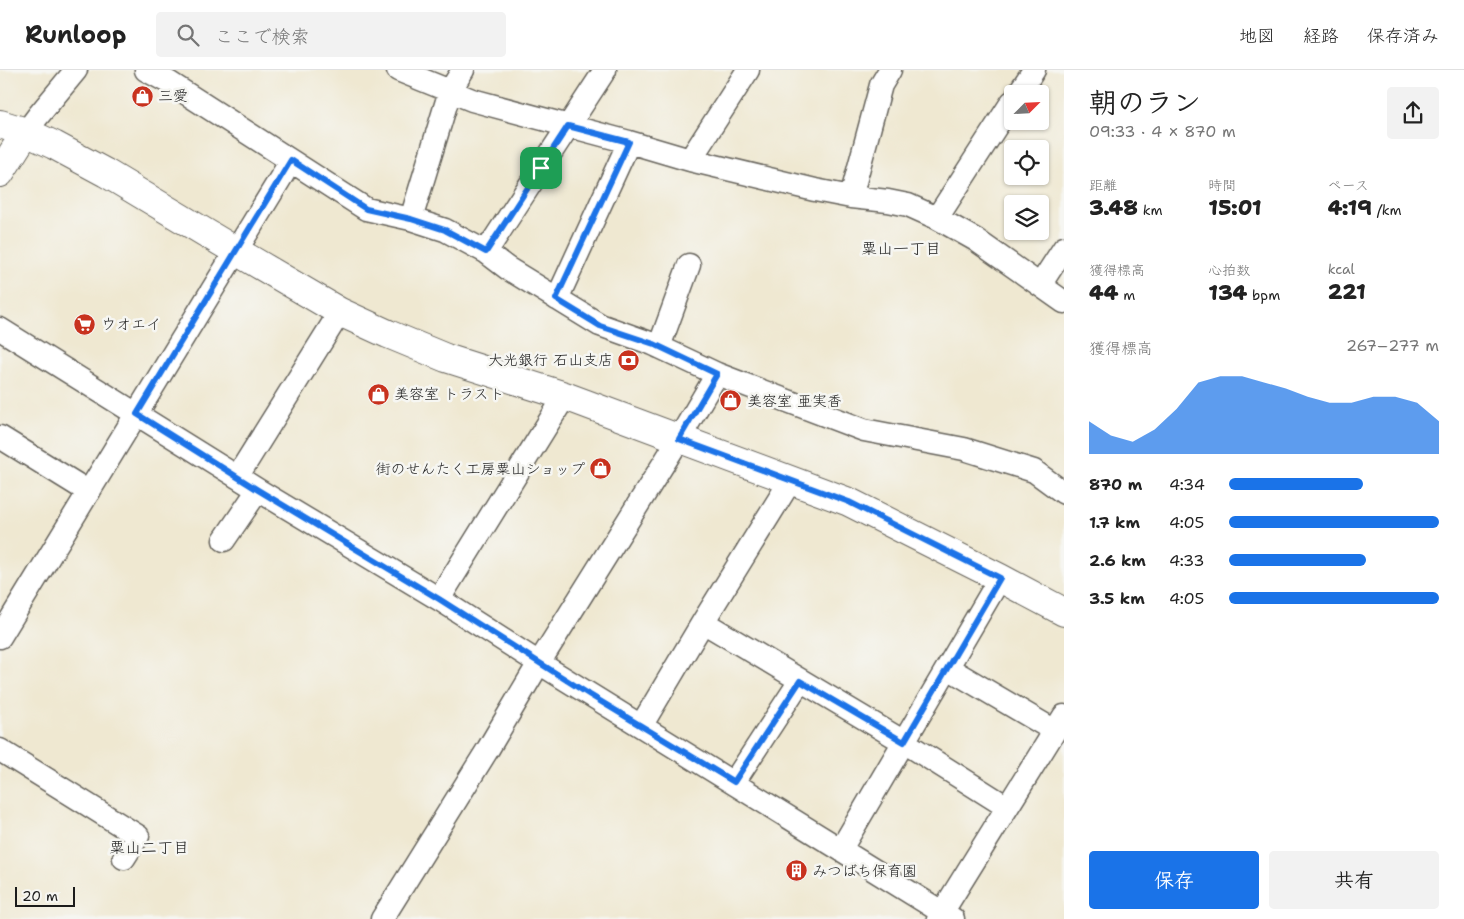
<!DOCTYPE html>
<html lang="ja">
<head>
<meta charset="utf-8">
<style>
	:root { --surface:#fff; --page:#f2f2f2; --text:#222; --muted:#767676; --line:#e0e0e0; --accent:#1a73e8 }
	body { margin:0; font-family:"Shantell Sans","Klee One",sans-serif; background:var(--page); color:var(--text); height:100vh; display:flex; flex-direction:column; font-size:19px; white-space:nowrap }
	* { box-sizing:border-box; margin:0 }
	p { font-size:16px; color:var(--muted) }
	.icon { flex:none; width:28px; height:28px; fill:none; stroke:currentColor; stroke-width:2; stroke-linecap:round; stroke-linejoin:round }
	.map { position:relative; flex:1; overflow:hidden }
	.side { display:flex; flex-direction:column; background:var(--surface); width:400px }
	.side>* { flex:none }
	.needle { width:32px; rotate:66deg }
	.fabs { position:absolute; left:1004px; top:15px; display:grid; gap:10px }
	.fabs a { display:grid; place-items:center; width:45px; height:45px; border-radius:5px; background:var(--surface); box-shadow:0 1px 4px #0004; font-size:25px }
	.scale { position:absolute; left:15px; bottom:12px; width:60px; box-sizing:border-box; padding-left:5px; border:2px solid #1c1c1c; border-top:0; font-size:14px; line-height:18px; white-space:nowrap; color:#1c1c1c; -webkit-text-stroke:4px #f6f6f2; paint-order:stroke }
	.pin { position:absolute; display:grid; place-items:center; width:42px; height:42px; color:#fff; margin:-21px; border-radius:10px; box-shadow:0 2px 8px #0006 }
	.round { display:grid; place-items:center; flex:none; width:52px; height:52px; border-radius:5px; background:var(--page) }
	.headline { display:flex; align-items:center; justify-content:space-between; height:85px; padding:0 25px }
	h1 { font-size:28px; font-weight:800; line-height:38px }
	.metrics { display:grid; grid-template-columns:repeat(3,1fr); gap:8px; height:85px; padding:5px 25px }
	.metrics div { display:grid; align-content:center }
	.metrics b { font-size:21px; font-weight:800 }
	.metrics small { font-size:14px; font-weight:400 }
	.metrics p { font-size:14px }
	.chart { height:140px; padding:10px 25px }
	.chart p { display:flex; justify-content:space-between }
	.chart svg { width:100%; height:90px; margin-top:5px; fill:var(--accent); opacity:.7 }
	.primary-button { display:flex; gap:10px; margin-top:auto; padding:10px 25px }
	.primary-button a { flex:1; height:58px; border-radius:5px; background:var(--accent); color:#fff; font-size:20px; font-weight:800; line-height:58px; text-align:center }
	.primary-button a+a { background:var(--page); color:var(--text) }
	ul { padding:0 25px; list-style:none; font-size:16px }
	li { display:grid; grid-template-columns:80px 60px 1fr; align-items:center; height:38px }
	li i { height:12px; border-radius:6px; background:var(--accent) }
	header { display:flex; align-items:center; gap:30px; box-sizing:border-box; height:70px; padding:0 25px; background:var(--surface); border-bottom:1px solid var(--line) }
	header strong { font-size:24px }
	nav { display:flex; gap:28px; margin-inline-start:auto; font-size:18px }
	.search { width:350px; height:45px; background:var(--page); display:flex; align-items:center; gap:12px; box-sizing:border-box; padding:0 18px; border-radius:5px; color:var(--muted); font-size:19px }
	main { display:flex; flex:1; min-height:0 }
	.map>svg:first-child { display:block }
</style>
</head>
<body>
<header>
<strong>Runloop</strong>
<div class="search"><svg class="icon" aria-label="search" viewBox="0 0 24 24"><circle cx="10" cy="10" r="6"/><path d="M15 15l6 6"/></svg>ここで検索</div>
<nav><a>地図</a><a>経路</a><a>保存済み</a></nav>
</header>
<main>
<div class="map">
<svg width="1064" height="849" viewBox="0 0 1064 849">
	<rect width="100%" height="100%" fill="#f6f6f2"/>
	<filter id="ink" filterUnits="userSpaceOnUse"><feTurbulence type="fractalNoise" baseFrequency=".02" numOctaves="2"/><feDisplacementMap in="SourceGraphic" scale="10" xChannelSelector="R" yChannelSelector="G"/><feConvolveMatrix kernelMatrix="1 2 1 2 8 2 1 2 1" color-interpolation-filters="sRGB"/></filter>
	<filter id="wash" filterUnits="userSpaceOnUse"><feTurbulence type="fractalNoise" baseFrequency=".0096" numOctaves="4" result="noise"/><feDisplacementMap in="SourceGraphic" scale="20" xChannelSelector="R" yChannelSelector="G"/><feGaussianBlur stdDeviation="1.12" result="paint"/><feColorMatrix in="noise" values="0 0 0 0 0 0 0 0 0 0 0 0 0 0 0 0 0 1.4 0 .05"/><feComposite in="paint" operator="in"/></filter>
	<g filter="url(#wash)">
		<rect width="100%" height="100%" fill="#efe8d1"/>
	</g>
	<g filter="url(#ink)">
		<g fill="none" stroke-linecap="round" stroke-linejoin="round">
			<defs>
				<path id="minor" d="M146,0L170,13L366,139L411,149L445,160L486,182L507,198L600,255L653,274L717,304L864,360L964,379L1034,401L1064,423
					M398,0L472,30L629,72L690,90L815,120L851,127L888,131L908,135L937,148L976,170L1064,232
					M1018,24L1034,0
					M26,62L38,46L76,0
					M690,90L748,0
					M851,127L881,15L890,0
					M937,148L1012,32
					M411,149L450,21L463,0
					M486,182L605,0
					M1040,215L1064,178
					M557,229L629,72
					M0,259L258,420L439,529L539,593L953,849
					M659,277L689,195
					M0,367L89,422
					M237,407L340,242
					M224,470L258,420
					M439,529L565,326
					M703,552L904,672L1007,737
					M0,567L291,91
					M948,598L1055,661
					M641,656L703,552L791,410
					M0,680L138,766L124,788
					M734,712L800,611
					M841,779L1000,508
					M382,849L488,679L539,593L679,369L717,304
					M938,849L1064,646"/>
				<path id="tertiary" d="M0,54L26,62L54,75L106,103L236,181L340,242L388,264L446,288L565,326L849,432L1000,508L1064,542
					M0,103L26,62"/>
			</defs>
			<use href="#minor" stroke="#66635b" stroke-width="25"/>
			<use href="#tertiary" stroke="#66635b" stroke-width="30"/>
			<use href="#minor" stroke="#fff" stroke-width="22"/>
			<use href="#tertiary" stroke="#fff" stroke-width="28"/>
		</g>
	</g>
	<g fill="none" stroke-linecap="round" stroke-linejoin="round" filter="url(#ink)">
		<defs>
			<path id="route" d="M568,56L629,72L556,229L600,256L654,274L717,304L679,369L849,432L1000,508L904,672L800,611L734,712L590,625L439,529L258,420L137,344L291,90L366,139L411,149L445,160L486,182Z"/>
		</defs>
		<use href="#route" stroke="#fff" stroke-width="10"/>
		<use href="#route" stroke="#1a73e8" stroke-width="6"/>
	</g>
	<defs>
		<symbol id="shop-disc" viewBox="-11 -11 22 22"><circle r="9.5" fill="#c8321e" stroke="#f6f6f2"/><path d="M-5-2.5h2.3a2.7 3.5 0 0 1 5.4 0H5L5.5 6h-11ZM-1.5-2.5h3a1.5 2.3 0 0 0-3 0Z" fill="#fff"/></symbol>
		<symbol id="supermarket-disc" viewBox="-11 -11 22 22"><circle r="9.5" fill="#c8321e" stroke="#f6f6f2"/><path d="M-6-5.5h2.5l.6 2H6L4.5 2H-2.5L-4.4-4H-6ZM-1.5 3.2a1.3 1.3 0 1 0 .1 0ZM3 3.2a1.3 1.3 0 1 0 .1 0Z" fill="#fff"/></symbol>
		<symbol id="bank-disc" viewBox="-11 -11 22 22"><circle r="9.5" fill="#c8321e" stroke="#f6f6f2"/><path d="M-6-4H6V4H-6ZM0-2.3a2.3 2.3 0 1 0 0 4.6a2.3 2.3 0 1 0 0-4.6Z" fill="#fff"/></symbol>
		<symbol id="building-disc" viewBox="-11 -11 22 22"><circle r="9.5" fill="#c8321e" stroke="#f6f6f2"/><path d="M-4-6H4V6H1V3H-1V6H-4ZM-2.5-4.3h1.7v1.8h-1.7ZM.8-4.3h1.7v1.8H.8ZM-2.5-1h1.7V.8h-1.7ZM.8-1h1.7V.8H.8Z" fill="#fff"/></symbol>
	</defs>
	<g fill-rule="evenodd">
		<use href="#shop-disc" x="130" y="14" width="25" height="25"/>
		<use href="#supermarket-disc" x="72" y="242" width="25" height="25"/>
		<use href="#bank-disc" x="616" y="278" width="25" height="25"/>
		<use href="#shop-disc" x="366" y="312" width="25" height="25"/>
		<use href="#shop-disc" x="718" y="318" width="25" height="25"/>
		<use href="#shop-disc" x="588" y="386" width="25" height="25"/>
		<use href="#building-disc" x="784" y="788" width="25" height="25"/>
	</g>
	<g text-anchor="middle" dominant-baseline="central" stroke-width="5" stroke-linejoin="round" paint-order="stroke">
		<g font-size="15" fill="#1c1c1c" stroke="#f6f6f2" text-anchor="start">
			<text x="158" y="26">三愛</text>
			<text x="101" y="254">ウオエイ</text>
			<text x="613" y="290" text-anchor="end">大光銀行 石山支店</text>
			<text x="394" y="324">美容室 トラスト</text>
			<text x="747" y="331">美容室 亜実香</text>
			<text x="585" y="399" text-anchor="end">街のせんたく工房粟山ショップ</text>
			<text x="812" y="801">みつばち保育園</text>
		</g>
		<g font-size="16" fill="#1c1c1c" stroke="#f6f6f2">
			<text x="901" y="178">粟山一丁目</text>
			<text x="149" y="777">粟山二丁目</text>
		</g>
	</g>
</svg>
<div class="fabs">
<a><svg class="needle" viewBox="-14 -14 28 28"><path d="M0-13l5 13h-10z" fill="#e53935"/><path d="M0 13l5-13h-10z" fill="#767676"/></svg></a>
<a><svg class="icon" aria-label="locate" viewBox="0 0 24 24"><circle cx="12" cy="12" r="6"/><path d="M12 2v4M12 18v4M2 12h4M18 12h4"/></svg></a>
<a><svg class="icon" aria-label="layers" viewBox="0 0 24 24"><path d="M12 4l9 5-9 5-9-5zM3 14l9 5 9-5"/></svg></a>
</div>
<div class="scale">20 m</div>
<div class="pin" style="left:541px;top:98px;background:#1e9e55"><svg class="icon" aria-label="arrive" viewBox="0 0 24 24"><path d="M6 21V4h12l-3 4 3 4H6"/></svg></div>
</div>
<section class="side">
<div class="headline"><div><h1>朝のラン</h1><p>09:33 · 4 × 870 m</p></div><a class="round"><svg class="icon" aria-label="share" viewBox="0 0 24 24"><path d="M12 15V3M7 8l5-5 5 5M5 13v7h14v-7"/></svg></a></div>
<div class="metrics">
<div><p>距離</p><b>3.48<small> km</small></b></div>
<div><p>時間</p><b>15:01</b></div>
<div><p>ペース</p><b>4:19<small> /km</small></b></div>
</div>
<div class="metrics">
<div><p>獲得標高</p><b>44<small> m</small></b></div>
<div><p>心拍数</p><b>134<small> bpm</small></b></div>
<div><p>kcal</p><b>221</b></div>
</div>
<div class="chart"><p><span>獲得標高</span>267–277 m</p>
<svg viewBox="0 0 160 44" preserveAspectRatio="none"><path d="M0 44V28L10 35L20 38L30 32L40 22L50 9L60 6L70 6L80 9L90 12L100 16L110 19L120 19L130 16L140 16L150 19L160 28V44z"/></svg>
</div>
<ul>
<li><b>870 m</b>4:34<i style="width:64%"></i></li>
<li><b>1.7 km</b>4:05<i style="width:100%"></i></li>
<li><b>2.6 km</b>4:33<i style="width:65%"></i></li>
<li><b>3.5 km</b>4:05<i style="width:100%"></i></li>
</ul>
<div class="primary-button"><a>保存</a><a>共有</a></div>
</section>
</main>
</body>
</html>
